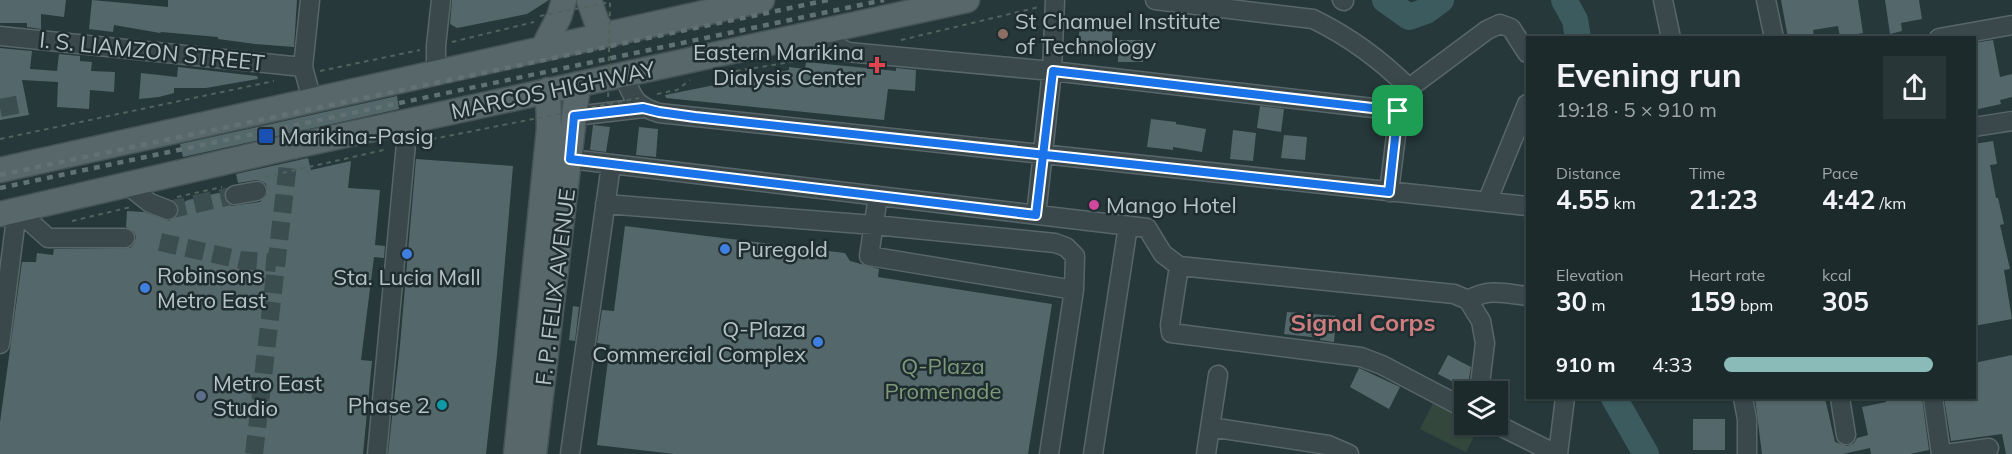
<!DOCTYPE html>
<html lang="en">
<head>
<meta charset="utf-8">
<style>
	:root { --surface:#1c2a2c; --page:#293638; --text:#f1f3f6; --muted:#a0a7a9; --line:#3a4648; --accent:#8bbbb9 }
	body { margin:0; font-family:Mulish,sans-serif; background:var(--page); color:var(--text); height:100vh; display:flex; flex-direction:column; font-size:22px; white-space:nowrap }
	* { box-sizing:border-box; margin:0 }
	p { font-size:20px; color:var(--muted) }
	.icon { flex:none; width:33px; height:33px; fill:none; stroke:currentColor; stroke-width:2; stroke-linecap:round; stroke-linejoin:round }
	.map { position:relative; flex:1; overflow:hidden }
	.drawer { position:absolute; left:1526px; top:36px; width:450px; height:363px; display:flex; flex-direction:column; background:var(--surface); border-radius:0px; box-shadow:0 2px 4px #0004,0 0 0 2px var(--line) }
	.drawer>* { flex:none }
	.buttons { position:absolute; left:1454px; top:381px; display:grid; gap:12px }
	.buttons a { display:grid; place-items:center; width:54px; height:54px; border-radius:0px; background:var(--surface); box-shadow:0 2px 4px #0004,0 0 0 2px var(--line); font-size:30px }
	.pin { position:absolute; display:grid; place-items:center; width:51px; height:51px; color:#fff; margin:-26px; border-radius:12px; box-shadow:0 3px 9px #0006 }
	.round { display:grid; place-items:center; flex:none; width:63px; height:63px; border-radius:0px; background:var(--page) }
	.head { display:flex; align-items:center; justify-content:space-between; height:102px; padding:0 30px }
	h1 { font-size:33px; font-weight:700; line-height:45px }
	.stats { display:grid; grid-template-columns:repeat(3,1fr); gap:9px; height:102px; padding:6px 30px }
	.stats div { display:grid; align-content:center }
	.stats b { font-size:26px; font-weight:700 }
	.stats small { font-size:16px; font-weight:400 }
	.stats p { font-size:16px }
	ul { padding:0 30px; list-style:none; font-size:20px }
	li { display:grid; grid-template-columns:96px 72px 1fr; align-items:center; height:45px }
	li i { height:15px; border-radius:8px; background:var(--accent) }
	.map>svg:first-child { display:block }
</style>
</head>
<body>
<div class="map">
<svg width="2012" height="454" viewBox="0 0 2012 454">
	<rect width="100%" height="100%" fill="#26383a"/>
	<path fill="#33473d" d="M1433,403L1464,419V424L1475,425L1479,427L1466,452L1420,429Z"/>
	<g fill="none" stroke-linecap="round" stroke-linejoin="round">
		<path stroke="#3c5b5f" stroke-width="26" d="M1385,0L1409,17L1426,11L1441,0
			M1564,0L1575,20L1578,38
			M1614,398L1646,454"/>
	</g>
	<path fill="#54676a" d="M0,0H66L64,17L41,14V29L27,27V23H0Z
		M92,0L168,7V0H297L294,47L255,44L218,39V37L161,32L160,33L114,25L113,32L89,29Z
		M452,0H549L527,14L457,28L450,24Z
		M1781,0H1858L1863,33L1840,37L1838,26L1813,30L1814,38H1788Z
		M1885,0H1919L1922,19L1901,23L1902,31L1890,34Z
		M1080,17L1113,19L1112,40H1143V62H1118V55L1078,53Z
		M1993,40L2000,77L2012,74V97L2000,100L2001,104L1974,110V43Z
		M0,48L32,51L30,69L57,71L59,54L80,56V61L92,62L91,71L115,72L114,92L90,90L89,109L57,107L58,82L22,80L29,115L0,120Z
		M806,62L896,71V68L916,70L915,91L888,89L884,120L666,98L665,95L789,70V67L805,69Z
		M178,67L257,76L258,79L206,88H174V93L159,97L139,99L141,73L177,77Z
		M397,96L399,109L183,157L180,144Z
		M1260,106L1284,109L1281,132L1257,128Z
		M1151,119L1176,122V124L1206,129L1202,152L1173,147V150L1147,147Z
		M593,125L610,127L606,152L590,150Z
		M639,127L658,129L656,157L636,155Z
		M1233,130L1256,133L1253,161L1230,159Z
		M1284,135L1307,137L1305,160L1281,158Z
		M1993,141L1997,164L1990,165L1996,198H1998L2004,224L2000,225L2010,269L2004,270L2012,319L1974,326V144Z
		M308,158L311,170L351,161L348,188L380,190L375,245L385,246L384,258L374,257L361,360L372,361L363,454H0V422L22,262H36L37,253L53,255L54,249L130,248L134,244L136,237L134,232L126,227L127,211L144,212L169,221L178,215V205L188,200L218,193L224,194L226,202L232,206L260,202L267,195L266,184L261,181L256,180L238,183L236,174Z
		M416,159L513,166L497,355L486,454H388L400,345Z
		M625,226L845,253L850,261L879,269L878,277L1052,304L1028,454H674L597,445L610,345L597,343L602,310L614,311Z
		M573,306L579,307L575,341L569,340Z
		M1287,312L1336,316L1334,342L1320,340V338L1284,334Z
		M1448,355L1471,367L1467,389L1438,374Z
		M2012,355V454H2006L2002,434L1951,441L1944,398H1974V363Z
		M1359,368L1400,387L1389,409L1350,387Z
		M1755,398H1825L1835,442L1847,446L1854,443L1857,438L1868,435L1862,407L1886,402V398H1922L1929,450L1910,454H1871L1870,448L1843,454H1762Z
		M1693,419H1725V450H1693Z"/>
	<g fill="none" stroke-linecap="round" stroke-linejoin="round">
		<path stroke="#3c4d4f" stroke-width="18" stroke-dasharray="18 9" stroke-linecap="butt" d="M0,108L26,103
			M168,210L235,195
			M160,242L241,260L276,263
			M254,454L290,147"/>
		<defs>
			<path id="minor" d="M310,0L303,67L312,100
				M1155,0L1313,19C1348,36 1381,60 1409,88
				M1342,0L1344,1
				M1663,0L1671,38
				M1766,0L1774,38
				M813,34L848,52L1052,71L1399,111
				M0,36L303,67
				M1939,38L2012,25
				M436,72V46L441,0
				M623,74C633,97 633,105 659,113L1527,206
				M575,116L643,108
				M1974,127L2012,121
				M570,159L1147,228L1163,254L1179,266L1454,294L1468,300C1489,288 1504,293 1527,296
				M126,184L150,203L168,210
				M1389,192L1399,111L1401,100L1409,88L1487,30L1500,24L1511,28L1527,53
				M235,195L257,191
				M878,196L869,256L1074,290
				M1487,202L1527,104
				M605,204L874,225L1055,243L1066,247L1075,256L1074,290L1049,454
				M17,210L48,238H125
				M1036,215L1052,71L1055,0
				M1179,266L1170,325L1171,333L1361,357L1382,365L1464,408
				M1468,300L1481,321L1485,343L1479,392
				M0,344L17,210
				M1743,398L1747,419V454
				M1840,398L1846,435
				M1933,398L1941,454
				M1496,424L1556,454
				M1210,427L1328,445L1349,454
				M377,454L408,122
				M570,454L611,165
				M1093,454L1128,226
				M1206,454L1218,375
				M1558,454L1565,398
				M1945,454L1989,448"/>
			<path id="major" d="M589,0L597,23L605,35
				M543,48L559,17L564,0
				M0,170L762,0
				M0,214L290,147L967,0
				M516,454L549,129L548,90
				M534,454L578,84"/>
		</defs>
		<use href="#minor" stroke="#586669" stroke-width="21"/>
		<use href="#major" stroke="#465457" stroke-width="27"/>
		<path stroke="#51635e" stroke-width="2" stroke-dasharray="4.5 4.5" stroke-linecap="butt" d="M901,40L1039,7
			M452,42L534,22
			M320,71L420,50
			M736,71L822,57
			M657,94L677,90L690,80
			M0,139L274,81
			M423,141L503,125
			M265,177L388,149
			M177,197L222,187
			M72,221L131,207"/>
		<use href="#minor" stroke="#3a484b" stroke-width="18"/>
		<use href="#major" stroke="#58686a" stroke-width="24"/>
		<path stroke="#617174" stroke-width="4.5" stroke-dasharray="6 6" stroke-linecap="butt" d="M0,175L828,0
			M0,188L884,0"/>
		<path stroke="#51635e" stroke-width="2" stroke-dasharray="4.5 4.5" stroke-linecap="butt" d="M540,16L610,2L608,104
			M503,125L639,98"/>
	</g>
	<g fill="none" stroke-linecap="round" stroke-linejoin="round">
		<defs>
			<path id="route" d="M1398,111L1389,192L695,117L659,112L643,108L574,116L570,159L1036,215L1053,71L1398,111"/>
		</defs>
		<use href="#route" stroke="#fff" stroke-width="12"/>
		<use href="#route" stroke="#1a73e8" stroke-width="8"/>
	</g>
	<circle fill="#8d6e63" stroke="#1f2d30" stroke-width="2" cx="1003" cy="34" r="6"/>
	<path fill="#e0444e" stroke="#1f2d30" stroke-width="2" d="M874 56h6v6h6v6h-6v6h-6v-6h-6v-6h6z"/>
	<rect fill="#1a4fb4" stroke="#1f2d30" stroke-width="2" x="258" y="128" width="16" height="16" rx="3"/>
	<circle fill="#d1479c" stroke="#1f2d30" stroke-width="2" cx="1094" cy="205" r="6"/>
	<g fill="#3f7fe0" stroke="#1f2d30" stroke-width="2">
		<circle cx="725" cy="249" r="6"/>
		<circle cx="407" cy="254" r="6"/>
		<circle cx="145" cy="288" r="6"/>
		<circle cx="818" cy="342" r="6"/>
	</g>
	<circle fill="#5c6f8a" stroke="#1f2d30" stroke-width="2" cx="201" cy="396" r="6"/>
	<circle fill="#0f9aa8" stroke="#1f2d30" stroke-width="2" cx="442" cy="405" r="6"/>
	<g text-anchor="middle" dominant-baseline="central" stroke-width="5" stroke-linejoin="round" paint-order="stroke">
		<g font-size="22" fill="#b6c3c6" stroke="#1f2d30" text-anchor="start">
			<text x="1015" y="21">St Chamuel Institute<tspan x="1015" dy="25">of Technology</tspan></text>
			<text x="864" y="52" text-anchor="end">Eastern Marikina<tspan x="864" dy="25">Dialysis Center</tspan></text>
			<text x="280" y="136">Marikina-Pasig</text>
			<text x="1106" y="205">Mango Hotel</text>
			<text x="737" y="249">Puregold</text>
			<text x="157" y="275">Robinsons<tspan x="157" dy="25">Metro East</tspan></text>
			<text x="407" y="277" text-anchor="middle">Sta. Lucia Mall</text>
			<text x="806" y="329" text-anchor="end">Q-Plaza<tspan x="806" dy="25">Commercial Complex</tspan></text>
			<text x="213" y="383">Metro East<tspan x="213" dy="25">Studio</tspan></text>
			<text x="430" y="405" text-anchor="end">Phase 2</text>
		</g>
		<g font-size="22" fill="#b6c3c6" stroke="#1f2d30">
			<text transform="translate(152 51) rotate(6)">I. S. LIAMZON STREET</text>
			<text transform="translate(553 90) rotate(-12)">MARCOS HIGHWAY</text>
			<text transform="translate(555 287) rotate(-83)">F. P. FELIX AVENUE</text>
		</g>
		<g font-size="22" fill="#7e9977" stroke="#1f2d30">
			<text x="943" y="366">Q-Plaza<tspan x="943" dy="25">Promenade</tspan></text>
		</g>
		<g font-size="24" font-weight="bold" fill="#cd7d7e" stroke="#1f2d30">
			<text x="1363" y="322">Signal Corps</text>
		</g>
	</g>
</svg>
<div class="buttons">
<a><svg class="icon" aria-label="layers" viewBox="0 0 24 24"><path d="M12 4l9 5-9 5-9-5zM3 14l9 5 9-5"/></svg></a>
</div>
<div class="pin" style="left:1398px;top:111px;background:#1e9e55"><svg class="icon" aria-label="arrive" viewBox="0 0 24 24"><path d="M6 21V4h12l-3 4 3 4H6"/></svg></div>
<section class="drawer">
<div class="head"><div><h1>Evening run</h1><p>19:18 · 5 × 910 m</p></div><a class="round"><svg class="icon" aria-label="share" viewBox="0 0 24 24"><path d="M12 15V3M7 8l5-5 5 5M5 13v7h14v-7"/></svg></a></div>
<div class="stats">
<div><p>Distance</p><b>4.55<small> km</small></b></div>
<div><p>Time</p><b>21:23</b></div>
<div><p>Pace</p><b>4:42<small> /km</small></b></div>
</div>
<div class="stats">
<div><p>Elevation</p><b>30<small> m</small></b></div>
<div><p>Heart rate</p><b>159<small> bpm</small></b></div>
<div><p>kcal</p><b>305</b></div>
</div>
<ul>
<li><b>910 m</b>4:33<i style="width:94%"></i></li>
</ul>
</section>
</div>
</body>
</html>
